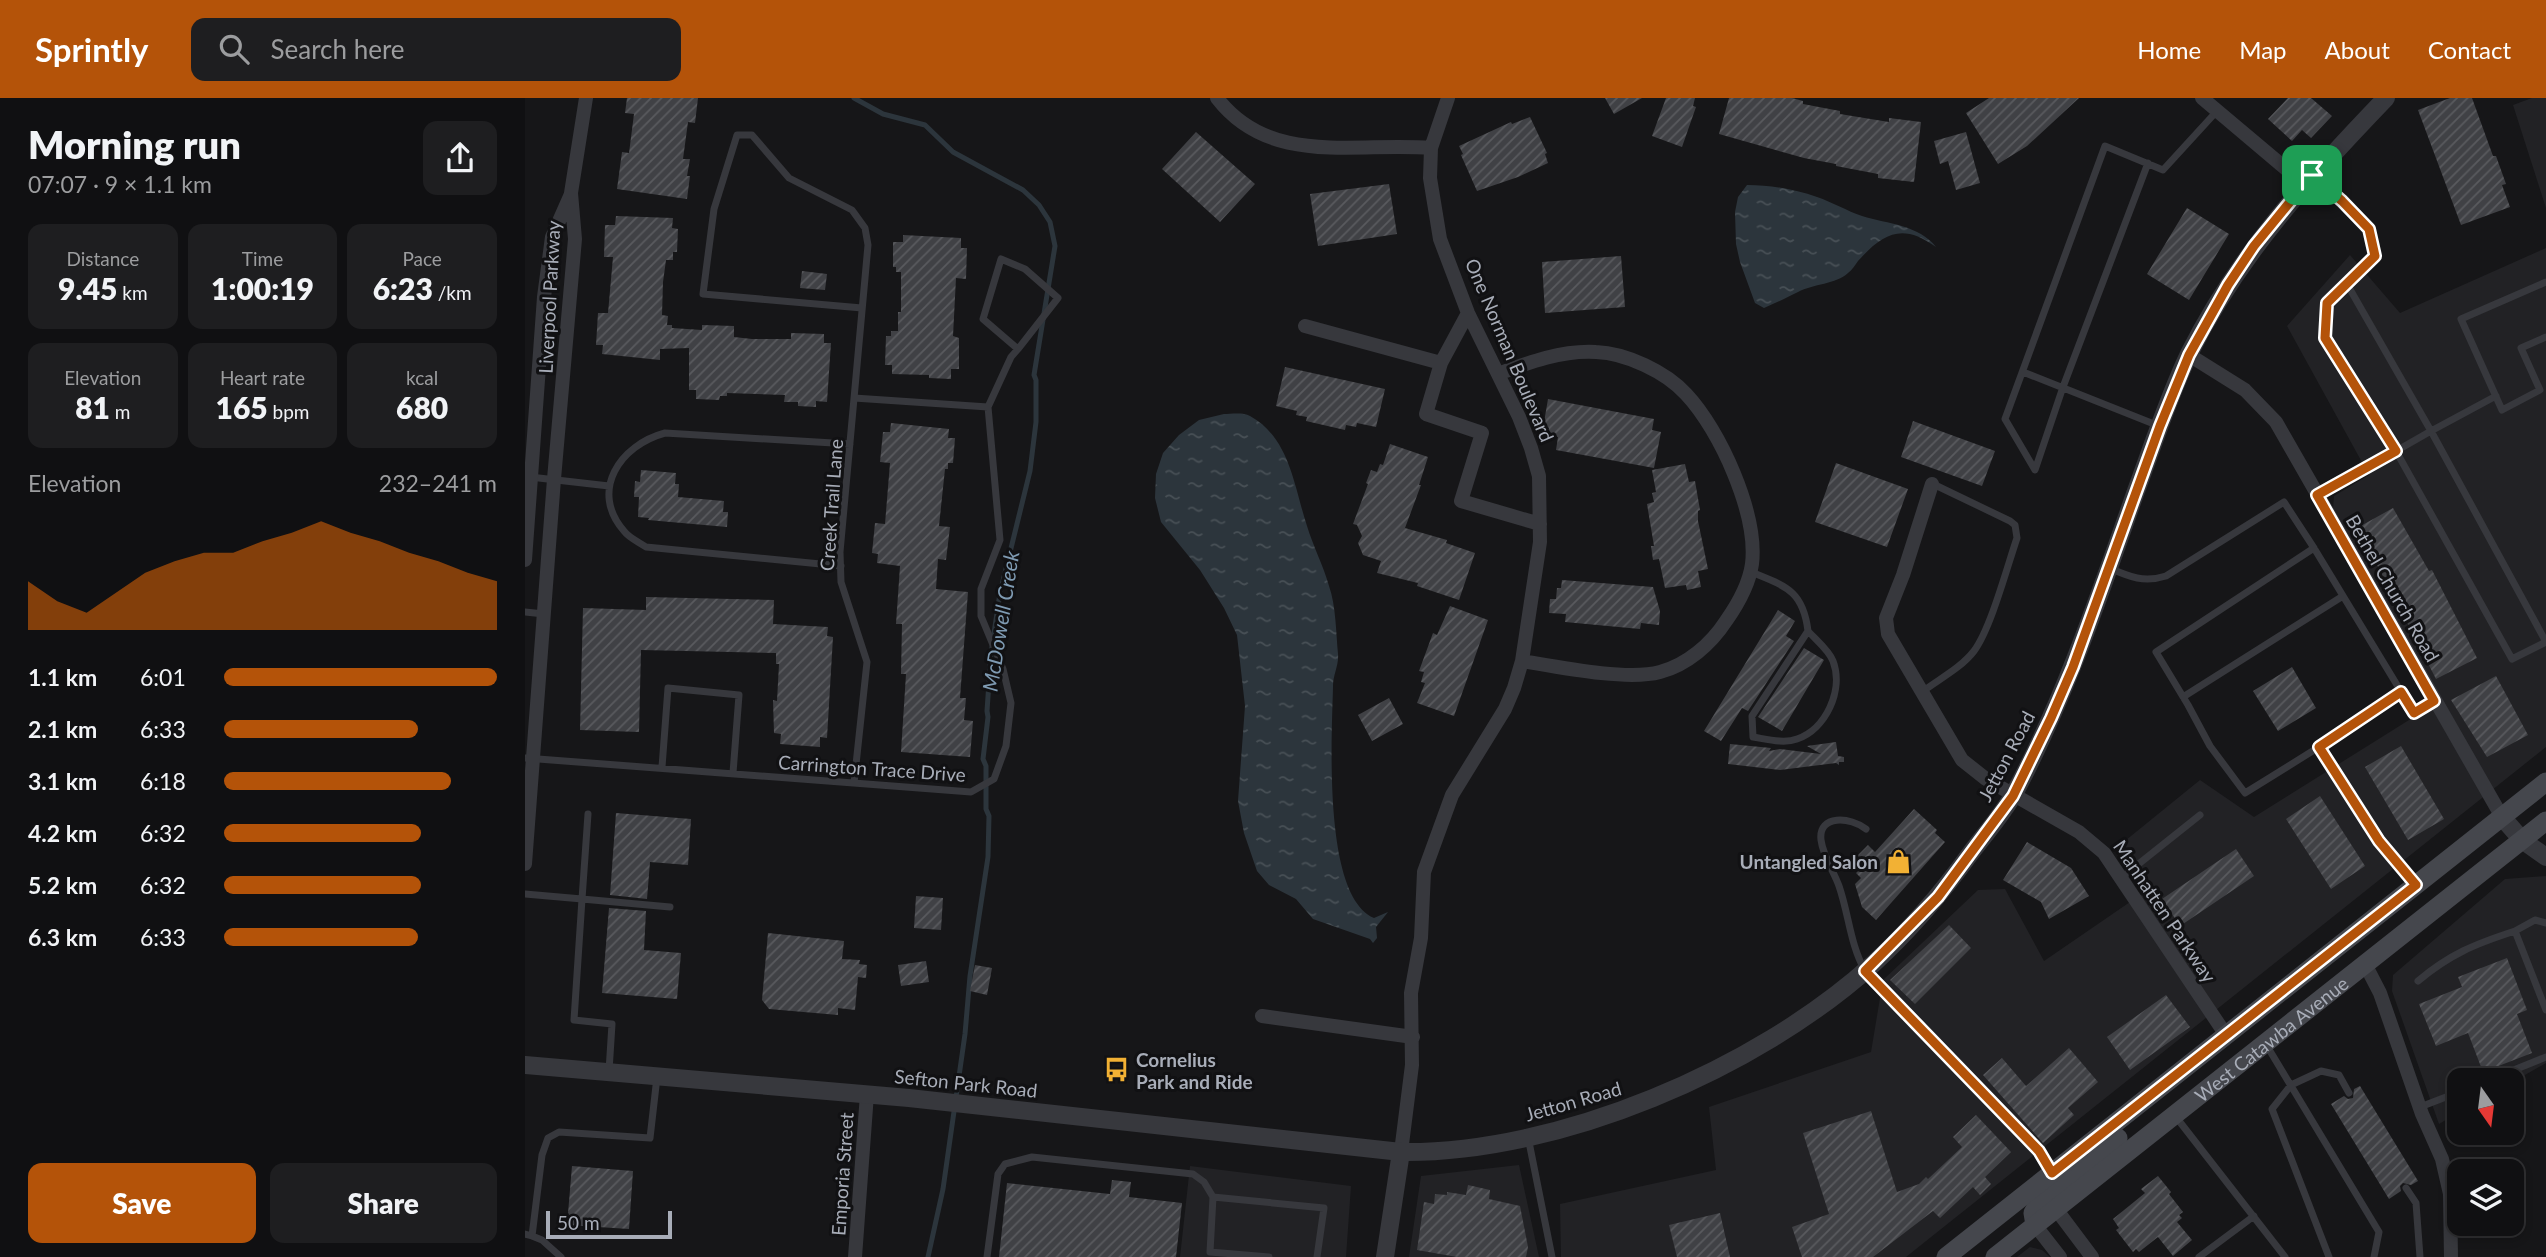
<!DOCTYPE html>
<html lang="en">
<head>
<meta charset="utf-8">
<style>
	:root { --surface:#101012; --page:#1e1e20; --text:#f1f3f6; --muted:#9c9d9f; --line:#303032; --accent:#b45309 }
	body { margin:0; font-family:Lato,sans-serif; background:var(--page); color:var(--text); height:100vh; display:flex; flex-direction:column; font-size:26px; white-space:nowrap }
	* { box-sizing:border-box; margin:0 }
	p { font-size:23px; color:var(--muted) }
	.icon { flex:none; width:38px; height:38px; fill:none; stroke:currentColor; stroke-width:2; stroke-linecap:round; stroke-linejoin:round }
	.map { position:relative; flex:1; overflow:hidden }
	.details { display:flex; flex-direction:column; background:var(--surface); width:525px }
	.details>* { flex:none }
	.needle { width:46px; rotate:166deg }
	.buttons { position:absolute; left:1922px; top:970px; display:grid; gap:14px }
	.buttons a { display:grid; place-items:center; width:77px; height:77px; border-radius:14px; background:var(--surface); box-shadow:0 4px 10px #0003,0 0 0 2px var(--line); font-size:35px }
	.scale { position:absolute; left:21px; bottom:18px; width:126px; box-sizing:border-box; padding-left:7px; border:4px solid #a8adb8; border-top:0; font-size:19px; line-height:24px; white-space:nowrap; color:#a8adb8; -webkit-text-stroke:5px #111113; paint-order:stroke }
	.pin { position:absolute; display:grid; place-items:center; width:60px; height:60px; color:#fff; margin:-30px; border-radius:14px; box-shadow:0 4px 10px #0006 }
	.round { display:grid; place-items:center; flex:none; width:74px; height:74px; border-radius:14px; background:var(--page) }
	.headline { display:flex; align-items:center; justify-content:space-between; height:119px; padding:0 28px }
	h1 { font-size:38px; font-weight:800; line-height:52px }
	.stats { display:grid; grid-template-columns:repeat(3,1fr); gap:10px; height:119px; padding:7px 28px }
	.stats div { display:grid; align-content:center; border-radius:14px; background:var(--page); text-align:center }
	.stats b { font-size:30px; font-weight:800 }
	.stats small { font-size:19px; font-weight:400 }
	.stats p { font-size:19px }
	.chart { height:196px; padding:14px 28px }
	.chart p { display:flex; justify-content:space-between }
	.chart svg { width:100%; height:126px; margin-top:7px; fill:var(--accent); opacity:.7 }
	.primary-button { display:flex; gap:14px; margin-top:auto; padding:14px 28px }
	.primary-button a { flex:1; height:80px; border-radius:14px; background:var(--accent); color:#fff; font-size:28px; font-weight:800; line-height:80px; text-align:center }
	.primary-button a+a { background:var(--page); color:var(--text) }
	ul { padding:0 28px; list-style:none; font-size:23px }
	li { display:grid; grid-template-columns:112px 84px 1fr; align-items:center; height:52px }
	li i { height:18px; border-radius:9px; background:var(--accent) }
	header { display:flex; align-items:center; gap:42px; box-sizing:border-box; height:98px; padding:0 35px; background:var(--accent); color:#fff }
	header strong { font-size:33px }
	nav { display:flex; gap:38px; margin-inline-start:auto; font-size:24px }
	.search { width:490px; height:63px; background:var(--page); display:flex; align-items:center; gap:18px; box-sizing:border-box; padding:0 24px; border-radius:14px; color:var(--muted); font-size:26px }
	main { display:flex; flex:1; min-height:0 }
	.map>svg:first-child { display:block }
</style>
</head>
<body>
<header>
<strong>Sprintly</strong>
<div class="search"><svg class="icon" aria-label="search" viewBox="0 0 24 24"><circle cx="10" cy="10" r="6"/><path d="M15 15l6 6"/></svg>Search here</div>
<nav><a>Home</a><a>Map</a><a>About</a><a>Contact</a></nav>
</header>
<main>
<section class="details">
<div class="headline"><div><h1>Morning run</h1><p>07:07 · 9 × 1.1 km</p></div><a class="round"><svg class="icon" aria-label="share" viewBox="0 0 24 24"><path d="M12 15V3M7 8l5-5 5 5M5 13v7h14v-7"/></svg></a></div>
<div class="stats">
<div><p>Distance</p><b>9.45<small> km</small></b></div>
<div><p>Time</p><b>1:00:19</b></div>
<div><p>Pace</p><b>6:23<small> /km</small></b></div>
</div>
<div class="stats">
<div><p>Elevation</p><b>81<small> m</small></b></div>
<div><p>Heart rate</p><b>165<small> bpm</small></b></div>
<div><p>kcal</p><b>680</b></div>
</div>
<div class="chart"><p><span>Elevation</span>232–241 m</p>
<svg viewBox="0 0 160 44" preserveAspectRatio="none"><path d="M0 44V27L10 34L20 38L30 31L40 24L50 20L60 17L70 17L80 13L90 10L100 6L110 10L120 13L130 17L140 20L150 24L160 27V44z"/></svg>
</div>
<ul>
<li><b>1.1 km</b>6:01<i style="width:100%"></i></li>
<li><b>2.1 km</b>6:33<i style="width:71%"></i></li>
<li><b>3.1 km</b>6:18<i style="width:83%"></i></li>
<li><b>4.2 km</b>6:32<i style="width:72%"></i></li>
<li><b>5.2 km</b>6:32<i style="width:72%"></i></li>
<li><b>6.3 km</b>6:33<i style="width:71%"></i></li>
</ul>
<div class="primary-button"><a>Save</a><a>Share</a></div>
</section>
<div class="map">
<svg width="2021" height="1159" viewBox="0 0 2021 1159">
	<defs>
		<pattern id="water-ripples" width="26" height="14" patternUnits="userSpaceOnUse" patternTransform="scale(1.75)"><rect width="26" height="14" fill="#2c353c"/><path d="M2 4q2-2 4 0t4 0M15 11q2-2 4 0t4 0" fill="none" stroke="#485056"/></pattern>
		<pattern id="building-hatch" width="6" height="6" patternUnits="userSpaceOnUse" patternTransform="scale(1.75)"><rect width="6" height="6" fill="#404145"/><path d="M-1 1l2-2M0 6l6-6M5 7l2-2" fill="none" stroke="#595a5e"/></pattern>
	</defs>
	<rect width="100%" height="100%" fill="#161618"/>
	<path fill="#222225" d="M2007,0H2021V110L1988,7Z
		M2021,150V649L1381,1159H1036L1035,1106L1191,1072L1184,1009L1346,954L1358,882L1453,792L1480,791L1519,863L1621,793L1590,751L1675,682L1729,719L1916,602L1808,411L1809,398L1844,377L1762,228L1825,157L1875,215Z
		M2021,778V965L1986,985V982H1934V1014L1914,1026L1867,893L1868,877L1980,781Z
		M994,1067L1014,1159H884L896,1078Z
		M665,1068L826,1088L821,1159H655Z
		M1505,1149L1517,1152L1525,1159H1492Z"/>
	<path fill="url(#water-ripples)" d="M1222,87C1245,87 1269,91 1292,99C1307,104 1322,113 1337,118C1363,126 1394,127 1411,149C1378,125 1359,134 1333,163C1330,167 1327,172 1323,175C1311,186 1288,186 1273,194C1261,200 1251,205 1239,210L1230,205L1215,164L1211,146L1210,114L1213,99Z
		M699,316C706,316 718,314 725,318C765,340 769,389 782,428C788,448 798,467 804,488C811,508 811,535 813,556C814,567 808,577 808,588C807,636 797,798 849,820L863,814L851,829L852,840L848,845L845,841L788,821L771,801L744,787L732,773L719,735L713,703L720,608L712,537L699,510L675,472L636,424L630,400L631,376L638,355L654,337L674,322Z"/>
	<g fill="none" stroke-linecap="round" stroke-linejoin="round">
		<path stroke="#2c353c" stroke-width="5" d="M329,0L358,16L400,27L428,54L498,92L514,107L525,124L530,148L509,277L511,282V324L505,373L475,495L466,555L462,613L463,619L458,661L461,668V711L464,718L463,759L445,878L440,936L418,1091L403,1159"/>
	</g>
	<path fill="url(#building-hatch)" d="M102,0H173L170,25L163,24L158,61H165L162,78H165L162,101L92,91L97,54L104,55L109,16L100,15Z
		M1080,0H1117L1089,16Z
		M1141,0H1170L1168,8L1171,9L1157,49L1127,38Z
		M1204,0H1267L1278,3V6L1315,13V16L1364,24V20L1396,24L1389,84L1353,80V76L1311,68V66L1279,60L1194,36Z
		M1464,0H1554L1502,48L1473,66L1441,15Z
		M1763,0H1786L1807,18L1786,40L1777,32L1767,43L1743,21Z
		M1925,0H1947L1968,58H1971L1981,86L1977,87L1985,109L1936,127L1893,12Z
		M1005,19L1022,55L1020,56L1023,65L993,79L952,93L936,57L938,56L934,48L986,24L987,26Z
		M671,34L730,86L695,124L637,71Z
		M1441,34L1455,85L1431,92L1423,63L1415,66L1409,43Z
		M864,86L872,136L793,148L785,96Z
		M1662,110L1704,136L1664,202L1622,176Z
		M91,118L148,120L147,130L153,131L152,154H148V162H141L138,184L137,217L143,218L142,227H147V230L177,232V227L209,228V239L227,241H266V235L299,236V245H306L302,304L291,303V309L273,308V304H259L260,297L202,295V298H195L194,302L171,301V292H164V250L135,251V262L77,256L78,247H71L73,215H83L88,159H79L80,127H90Z
		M378,137L436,140V150H442L441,181L431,180L428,238L434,240V271H426V281L404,280V277L367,276V267H360L361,238H366V233H373V214H376V174H371V169H368V144H378Z
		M1096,158L1100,209L1020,215L1017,164Z
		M277,173L302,176L300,192L275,190Z
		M760,269L860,291L851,329L832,325L831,329L821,327L820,332L781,323L782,319L771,317L772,313L751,308Z
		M1023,301L1129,321L1127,332L1136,334L1129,370L1031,352L1033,339L1017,336Z
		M1388,323L1470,353L1457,388L1376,359Z
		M366,325L424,331L423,340H430L428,365H423V371H420L414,428L425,429L421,462L413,461L411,491L443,494L435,600H441L439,622L448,623L445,659L376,654L381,576H376L377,526H371L375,468L352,465L353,456L347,455L350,425L360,426L365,365L355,364L358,334H365Z
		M865,346L903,359L894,387H896L880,430L922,442L921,445L950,455L934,502L892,488L893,485L852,475L856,463L838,457L833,445L837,438L832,427L828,426L843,386L841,385L846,372L852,374L855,366L858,367Z
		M1311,365L1383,391L1362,449L1290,424Z
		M1160,366L1164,384L1170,383L1175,412L1173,413V423L1183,471L1173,473L1176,489L1162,492L1161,487L1140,490L1134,461L1128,462L1126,448H1129L1122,406L1129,404L1127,395L1131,394L1127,372Z
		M116,372L151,375L150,386H154L153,399L199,403L198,414H203L202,429L123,422L124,420L113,419L114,399H109L110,383L115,384Z
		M1868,410L1904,473L1907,472L1952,560L1911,581L1866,493L1832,430Z
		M1037,482L1128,489L1135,513L1134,527L1116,525L1115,531L1040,524L1041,516L1024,515L1025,501H1031L1032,490H1036Z
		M121,499L249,502L248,526L303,529L302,538L308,539L302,640L295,639V649L255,646L256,636L249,635L248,602L252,603L254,566H251V555L116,552L114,634L55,632L58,510L121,512Z
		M925,508L963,522L929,618L892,605L900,585L896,584L899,574L894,573L908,535L912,537Z
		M1253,512L1270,523L1261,538L1269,543L1223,613L1217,610L1196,643L1179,633Z
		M1279,550L1299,562L1257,633L1233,619Z
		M1767,569L1791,610L1753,633L1728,593Z
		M1971,578L2003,637L1962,659L1926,602Z
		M864,600L878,626L847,643L833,617Z
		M1311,644L1313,658L1319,659V664H1314V667L1311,665L1255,672L1203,666L1205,646L1246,650L1244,653L1255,651L1296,656L1282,648Z
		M1876,648L1919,721L1883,742L1840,669Z
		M1795,698L1840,768L1806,791L1761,721Z
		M1389,711L1412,732L1410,735L1420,744L1351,822L1337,809L1330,786L1336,780L1331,775L1337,769L1328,762L1343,747L1350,754Z
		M91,715L166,721L163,767L125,764L122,801L85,797Z
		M1502,744L1546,770L1564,798L1524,821L1516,804L1478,782Z
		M1711,751L1729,778L1655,828L1637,801Z
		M391,798L418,800L416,832L389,830Z
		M84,810L121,813L119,852L156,855L152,901L77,895Z
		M1424,827L1446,850L1390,906L1365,882Z
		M243,835L319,843L317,861L335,862L334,866L342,867L341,880L333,879L330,912L313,910V917L244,911L237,902Z
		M1982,860L2002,912L1992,916L2007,955L1958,974L1943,935L1911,948L1894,906L1937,889L1933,879Z
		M401,863L404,884L376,888L373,867Z
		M450,867L467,870L462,897L445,893Z
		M1641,897L1665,929L1605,972L1582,939Z
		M1544,950L1573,984L1543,1010L1549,1017L1518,1045L1458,977L1477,960L1501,988Z
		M1835,988L1893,1083L1886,1087L1878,1085L1875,1088L1876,1093L1864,1101L1806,1006L1819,998L1823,1001L1828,1000L1829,991Z
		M1346,1013L1372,1094L1394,1086L1401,1079L1403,1081L1437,1049L1428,1039L1451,1017L1486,1054L1460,1079L1466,1086L1455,1097L1448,1089L1415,1120L1408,1113L1348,1159H1277L1267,1129L1304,1116L1278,1035Z
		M47,1068L108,1073L104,1131L42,1127Z
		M1633,1078L1646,1094L1644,1096L1658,1114L1654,1117L1657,1120L1652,1124L1667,1142L1648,1158L1633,1139L1614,1154L1611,1151L1608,1154L1591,1132L1594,1130L1588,1121L1620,1095L1616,1091Z
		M587,1082L606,1084L604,1099L657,1105L651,1159H474L482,1085L585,1096Z
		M943,1087L965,1092L964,1101L995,1108L1003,1149L1001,1159H932L892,1152L899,1104L909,1106L910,1096L922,1097V1094L941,1097Z
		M1195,1115L1205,1159H1152L1144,1127Z"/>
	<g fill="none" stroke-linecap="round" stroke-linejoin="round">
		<path stroke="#37383d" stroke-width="7" d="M1623,65L1538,289L1510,372L1480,321L1580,48L1638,72L1692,13
			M1790,80L1817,103L1844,131L1850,158L1822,186L1906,333L1871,353L1800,240L1802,205L1822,186
			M2021,184L1936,221L1977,312L2015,292L1996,250L2021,239
			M1498,274L1634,328
			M329,300L463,309
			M5,379L84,388
			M1792,397L1871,353L1987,561L2021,544L1906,333L1971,298
			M316,468L121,449C114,444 104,440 99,433C64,393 95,347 140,335L325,346
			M1584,470C1605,479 1619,485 1641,478L1759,404L1789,450
			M1226,474C1260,488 1278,492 1283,533L1227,618L1228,639C1241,641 1259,646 1272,641C1301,631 1319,592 1308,563C1304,552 1291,542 1283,533
			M0,514L19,516
			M1397,594C1414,581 1436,570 1449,553C1466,530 1482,469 1492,440L1490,427L1485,423L1408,386
			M1658,599L1818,498
			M1794,649L1876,594
			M0,660L446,694L469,681L481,648L486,605L478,571L456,518V491L475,442L463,309L486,259L493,251L533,200L500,171L476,161L458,221L493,251
			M137,669L143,590L214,597L208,675
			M329,685L342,564L316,484L315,454L343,147L340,130L327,112L264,80L227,37H212L189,111L178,196L337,210
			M63,716L57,801L145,809
			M1341,731C1326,719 1293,716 1296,742C1298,758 1309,774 1314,788C1324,817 1325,846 1340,873L1514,1053L1527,1074
			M1596,780L1675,717
			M1891,786L1854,743L1794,649L1720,695L1685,648L1663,607L1631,554L1789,450L1889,615L1909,603
			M0,796L57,801L49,922L87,926L84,973
			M1990,833L2010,822L2021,825
			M1893,883C1925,856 1950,846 1990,833L2021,912
			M1742,948L1854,1134L1849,1159
			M1964,982L2021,959
			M1895,1009L1934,994
			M1651,1019L1760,1159
			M1003,1039L1027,1159
			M1881,1090L1891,1105L1895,1159
			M0,1136L7,1138L17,1057L23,1040L34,1034L125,1040L132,979
			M7,1138L17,1142L36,1159
			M462,1159L473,1076L480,1066L507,1059L668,1076L679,1084L688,1099
			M744,1159L685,1154L688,1099L799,1110L792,1159
			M1674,1159L1729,1118
			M1804,1159L1747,1011L1766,987L1796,973L1814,977L1824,995"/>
		<path stroke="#37383d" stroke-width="14" d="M692,0C745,69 830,44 906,50L923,0
			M1677,0L1779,86
			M780,228L916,265L901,316L957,335L936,403L1015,426
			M1664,257L1720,292L1751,324L1977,719
			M916,265L943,215
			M973,276C1005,264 1037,252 1071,254C1101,255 1141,274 1161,296C1195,332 1233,416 1227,466C1224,487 1213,506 1201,523C1186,546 1162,567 1135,574C1102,583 1033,569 997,563
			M1407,386L1378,477L1361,520L1363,536L1437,662L1461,681L1554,734L1579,755L1701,937
			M0,462L19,199L27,139L46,96
			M0,766L29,381L50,141L46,95L61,0
			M1840,866L1855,895L1897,1016L1917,1061L1925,1096L1926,1159
			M737,918L888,939
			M876,1054L887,967L886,895L896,840L899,774L927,697L980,611L989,590L997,563L1015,444L1014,378L1006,350L994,319L943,215L915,141L905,80L906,50
			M1531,1111L1567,1159
			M1510,1127L1535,1159
			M330,1159L342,996"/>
		<path stroke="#37383d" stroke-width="18" d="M1977,719L1997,742L2021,759
			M0,967L384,1000L876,1054C1034,1056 1232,971 1348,866C1384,833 1416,796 1445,756C1460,736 1478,716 1490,694C1541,598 1575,495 1611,393C1628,347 1643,300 1664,256C1713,157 1785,79 1861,0
			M860,1159L876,1054"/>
		<g stroke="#45474d" stroke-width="19">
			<path d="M1510,1127L1508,1115L1514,1105L1593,1040"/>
			<path d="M1421,1159L2021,684"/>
			<path id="s1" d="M1470,1159L2021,723"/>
		</g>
	</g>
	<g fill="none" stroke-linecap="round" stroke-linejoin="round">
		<defs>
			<path id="route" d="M1787,77L1817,103L1844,131L1850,158L1802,205L1800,240L1871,353L1792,397L1909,603L1889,615L1876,594L1794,649L1854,743L1891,787L1527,1075L1514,1053L1340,873L1413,799L1488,698L1526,620L1548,569L1635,328L1664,257L1703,187L1729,148Z"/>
		</defs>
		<use href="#route" stroke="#fff" stroke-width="14"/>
		<use href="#route" stroke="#b45309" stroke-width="9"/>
	</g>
	<defs>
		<symbol id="shop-bare" viewBox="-9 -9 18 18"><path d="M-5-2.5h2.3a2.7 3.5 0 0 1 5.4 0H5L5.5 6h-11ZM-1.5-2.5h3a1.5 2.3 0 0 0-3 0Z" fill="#f2b134" stroke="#111113" stroke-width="2.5" paint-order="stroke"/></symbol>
		<symbol id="bus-bare" viewBox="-9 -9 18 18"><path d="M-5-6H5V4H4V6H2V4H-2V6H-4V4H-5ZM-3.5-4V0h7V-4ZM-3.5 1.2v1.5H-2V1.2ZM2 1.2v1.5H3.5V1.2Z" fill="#f2b134" stroke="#111113" stroke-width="2.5" paint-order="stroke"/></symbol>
	</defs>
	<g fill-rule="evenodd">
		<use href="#shop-bare" x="1356" y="746" width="35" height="35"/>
		<use href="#bus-bare" x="574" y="954" width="35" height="35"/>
	</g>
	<g text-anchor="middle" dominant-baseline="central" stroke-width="6" stroke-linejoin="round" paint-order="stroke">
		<g font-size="19" fill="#a8adb8" stroke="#111113">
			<text transform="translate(24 199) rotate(-87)">Liverpool Parkway</text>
			<text transform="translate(985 252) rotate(67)">One Norman Boulevard</text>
			<text transform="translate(306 407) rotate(-86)">Creek Trail Lane</text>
			<text transform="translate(1868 490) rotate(60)">Bethel Church Road</text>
			<text transform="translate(1481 658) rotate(-62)">Jetton Road</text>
			<text transform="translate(347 670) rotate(4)">Carrington Trace Drive</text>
			<text transform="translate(1640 813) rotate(56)">Manhatten Parkway</text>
			<text stroke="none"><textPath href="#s1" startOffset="352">West Catawba Avenue</textPath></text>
			<text transform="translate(441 985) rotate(6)">Sefton Park Road</text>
			<text transform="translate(1048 1003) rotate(-16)">Jetton Road</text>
			<text transform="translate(317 1076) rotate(-86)">Emporia Street</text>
		</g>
		<g font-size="19" font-weight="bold" fill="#a8adb8" stroke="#111113" text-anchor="end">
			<text x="1353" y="763">Untangled Salon</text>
			<text x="611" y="961" text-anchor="start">Cornelius<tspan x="611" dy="22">Park and Ride</tspan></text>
		</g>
		<g font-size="21" font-style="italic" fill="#7f9bb3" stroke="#111113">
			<text transform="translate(475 523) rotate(-81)">McDowell Creek</text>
		</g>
	</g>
</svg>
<div class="buttons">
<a><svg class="needle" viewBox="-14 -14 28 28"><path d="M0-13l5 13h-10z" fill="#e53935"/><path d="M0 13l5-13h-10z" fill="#9c9d9f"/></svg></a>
<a><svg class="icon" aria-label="layers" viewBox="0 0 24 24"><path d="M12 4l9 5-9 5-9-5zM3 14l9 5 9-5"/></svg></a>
</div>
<div class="scale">50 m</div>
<div class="pin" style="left:1787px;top:77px;background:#1e9e55"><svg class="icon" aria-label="arrive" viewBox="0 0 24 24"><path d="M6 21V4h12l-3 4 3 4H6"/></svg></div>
</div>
</main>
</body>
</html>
